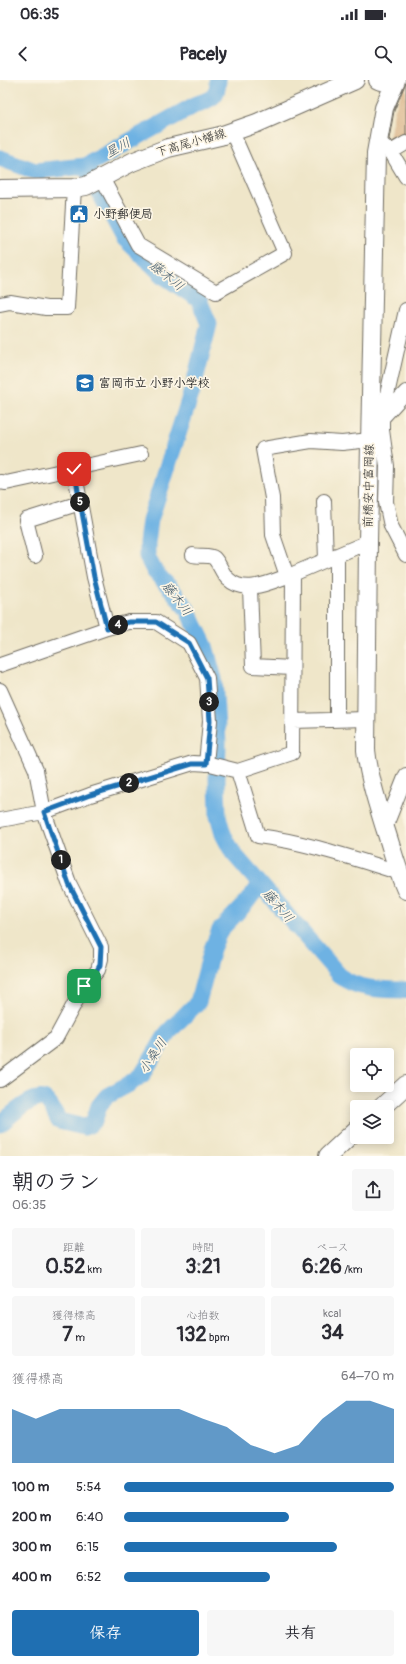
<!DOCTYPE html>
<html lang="ja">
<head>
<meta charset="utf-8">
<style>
	:root { --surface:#fff; --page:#f7f7f7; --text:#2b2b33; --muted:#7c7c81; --accent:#1f6fb2 }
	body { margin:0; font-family:Pangolin,"Klee One",sans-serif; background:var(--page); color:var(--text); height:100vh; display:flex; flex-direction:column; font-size:15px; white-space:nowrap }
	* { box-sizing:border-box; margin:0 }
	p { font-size:13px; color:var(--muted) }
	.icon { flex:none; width:22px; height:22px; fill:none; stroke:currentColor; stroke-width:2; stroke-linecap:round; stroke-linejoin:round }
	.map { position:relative; height:1076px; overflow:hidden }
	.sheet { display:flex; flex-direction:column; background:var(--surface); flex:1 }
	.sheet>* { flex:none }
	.buttons { position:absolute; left:350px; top:968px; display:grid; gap:8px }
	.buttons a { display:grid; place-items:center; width:44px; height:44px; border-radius:4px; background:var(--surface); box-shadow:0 2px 10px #0003; font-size:20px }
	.pin { position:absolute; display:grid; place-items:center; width:34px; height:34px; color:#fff; margin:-17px; border-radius:8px; box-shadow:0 2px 6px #0006 }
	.km { position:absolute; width:20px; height:20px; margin:-10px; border-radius:50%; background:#222; color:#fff; font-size:11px; line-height:20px; text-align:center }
	.round { display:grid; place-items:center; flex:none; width:42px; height:42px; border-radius:4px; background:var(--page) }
	.overview { display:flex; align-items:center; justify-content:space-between; height:68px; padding:0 12px }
	h1 { font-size:22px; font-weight:800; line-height:30px }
	.stats { display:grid; grid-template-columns:repeat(3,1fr); gap:6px; height:68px; padding:4px 12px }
	.stats div { display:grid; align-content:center; border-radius:4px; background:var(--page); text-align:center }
	.stats b { font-size:20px; font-weight:800 }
	.stats small { font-size:11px; font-weight:400 }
	.stats p { font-size:11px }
	.chart { height:112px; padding:8px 12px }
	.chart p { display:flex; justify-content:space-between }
	.chart svg { width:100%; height:72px; margin-top:4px; fill:var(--accent); opacity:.7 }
	.cta { display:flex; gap:8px; margin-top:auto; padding:8px 12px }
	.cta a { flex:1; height:46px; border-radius:4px; background:var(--accent); color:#fff; font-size:16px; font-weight:800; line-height:46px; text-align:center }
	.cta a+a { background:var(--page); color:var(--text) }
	ul { padding:0 12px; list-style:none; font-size:13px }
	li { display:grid; grid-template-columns:64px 48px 1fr; align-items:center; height:30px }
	li i { height:10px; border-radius:5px; background:var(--accent) }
	.status { display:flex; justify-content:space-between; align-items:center; height:28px; padding:0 20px; background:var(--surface); direction:ltr }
	.status svg { height:11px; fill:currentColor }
	header { display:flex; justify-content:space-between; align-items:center; height:52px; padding:0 12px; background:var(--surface); font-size:18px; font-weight:800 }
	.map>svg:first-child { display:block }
</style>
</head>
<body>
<div class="status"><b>06:35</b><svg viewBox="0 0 49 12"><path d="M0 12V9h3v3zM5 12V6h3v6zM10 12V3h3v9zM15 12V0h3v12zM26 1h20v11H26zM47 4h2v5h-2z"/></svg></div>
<header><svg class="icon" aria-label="back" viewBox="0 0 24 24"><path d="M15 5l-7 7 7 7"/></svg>Pacely<svg class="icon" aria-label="search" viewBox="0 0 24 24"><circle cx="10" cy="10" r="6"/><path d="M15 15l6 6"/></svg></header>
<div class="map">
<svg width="406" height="1076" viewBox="0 0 406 1076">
	<rect width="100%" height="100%" fill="#fcf5e5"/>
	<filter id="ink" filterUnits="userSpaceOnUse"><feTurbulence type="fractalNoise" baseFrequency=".025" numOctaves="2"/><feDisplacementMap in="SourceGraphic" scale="8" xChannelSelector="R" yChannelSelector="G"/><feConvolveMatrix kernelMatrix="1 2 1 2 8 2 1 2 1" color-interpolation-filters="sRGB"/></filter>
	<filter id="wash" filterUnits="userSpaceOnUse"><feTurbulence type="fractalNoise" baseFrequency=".012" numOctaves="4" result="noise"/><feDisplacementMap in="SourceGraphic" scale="16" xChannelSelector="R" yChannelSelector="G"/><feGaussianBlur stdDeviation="0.9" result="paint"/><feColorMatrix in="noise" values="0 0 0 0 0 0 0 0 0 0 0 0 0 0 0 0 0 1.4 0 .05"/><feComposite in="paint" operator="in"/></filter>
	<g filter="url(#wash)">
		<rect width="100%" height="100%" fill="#efe6c9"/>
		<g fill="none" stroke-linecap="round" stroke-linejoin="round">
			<path stroke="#6eb2e3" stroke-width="17" d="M0,78L35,91L85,86L195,25C210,19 218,19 218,0
				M85,86L124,158L164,196L199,220L209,244L193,308L150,440L147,463V477L155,492L173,511L187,529L205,566L214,599L218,663L217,699L218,736L223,754L233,773L339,895C356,910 384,910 406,910
				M0,1044C8,1038 35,1012 45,1020C51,1024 55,1034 59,1041L84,1047L89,1045L94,1041L99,1026L107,1016L131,1003L142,995L168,952L198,922L212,869L220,850L246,823L260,804"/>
		</g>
		<g id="blocks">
			<path fill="#ddbb93" d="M406,2V55L392,62L389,59L394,31Z"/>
		</g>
	</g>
	<g filter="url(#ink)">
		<use href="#blocks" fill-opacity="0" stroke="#706c62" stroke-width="1"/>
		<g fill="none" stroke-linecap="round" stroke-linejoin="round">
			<defs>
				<path id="minor" d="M378,61L391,72L406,63
					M391,72L406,97
					M102,98L138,165L216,212L285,173L232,52
					M0,224L10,222L46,228H67L74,108
					M406,230L382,337V350L387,386L386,422L391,446L406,475
					M383,337L406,312
					M0,402L6,403L141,374
					M324,421L326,480
					M193,475C199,477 209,474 214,478C220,484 222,494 228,499C246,516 272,501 293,494
					M35,476L26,440L80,423
					M287,496L273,455L272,418L263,369L311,361L342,363L370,360
					M250,508L253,586L292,588
					M107,548L129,542H156L189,563L207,598L210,641L206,684
					M0,585L107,548L94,497L74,389
					M0,610L36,690L44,732L69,803L101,867V879L98,890L84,906L56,958L0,1000
					M337,640V475
					M292,641L367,639
					M238,691L258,756C306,762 352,778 398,792
					M0,740L44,732L90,715L193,683L210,684L238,691L292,673L293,494L368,462
					M385,748L406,695"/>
				<path id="major" d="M378,0L394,4
					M396,0L384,28L376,73L368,462L366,670C369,698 377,722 385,748C392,769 397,790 406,810
					M0,109L74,108L86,106L132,82L168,68L220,56L257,43L355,0
					M382,1027L406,1005
					M328,1076L357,1049"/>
			</defs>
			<use href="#minor" stroke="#706c62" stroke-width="16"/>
			<use href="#major" stroke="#706c62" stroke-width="20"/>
			<use href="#minor" stroke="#fff" stroke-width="14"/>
			<use href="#major" stroke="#fff" stroke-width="18"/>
		</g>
	</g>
	<g fill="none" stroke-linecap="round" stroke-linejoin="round" filter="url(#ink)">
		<defs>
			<path id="route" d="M74,389L94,497L107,548L129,542H156L189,563L207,598L210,641L206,684H192L90,715L44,732L69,804L101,867L100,885L95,894L84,906"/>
		</defs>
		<use href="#route" stroke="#fff" stroke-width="8"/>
		<use href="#route" stroke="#1f6fb2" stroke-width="5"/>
	</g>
	<defs>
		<symbol id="civic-square" viewBox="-11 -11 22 22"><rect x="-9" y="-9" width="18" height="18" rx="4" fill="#1f6fb2" stroke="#fcf5e5"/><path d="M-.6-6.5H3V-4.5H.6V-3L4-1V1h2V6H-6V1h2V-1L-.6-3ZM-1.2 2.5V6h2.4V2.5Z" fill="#fff"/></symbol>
		<symbol id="school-square" viewBox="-11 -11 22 22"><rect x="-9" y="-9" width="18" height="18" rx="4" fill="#1f6fb2" stroke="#fcf5e5"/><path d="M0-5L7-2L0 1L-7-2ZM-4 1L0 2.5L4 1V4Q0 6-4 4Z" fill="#fff"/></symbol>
	</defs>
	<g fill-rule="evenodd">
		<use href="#civic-square" x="68" y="123" width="22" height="22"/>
		<use href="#school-square" x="74" y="292" width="22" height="22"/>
	</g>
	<g text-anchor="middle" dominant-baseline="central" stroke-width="3.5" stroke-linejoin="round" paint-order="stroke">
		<g font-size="12" fill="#2b2b2b" stroke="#fcf5e5">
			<text transform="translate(191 63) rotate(-16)">下高尾小幡線</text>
			<text transform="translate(369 406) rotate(-89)">前橋安中富岡線</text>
		</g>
		<g font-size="12" font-weight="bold" fill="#2b2b2b" stroke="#fcf5e5" text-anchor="start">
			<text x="93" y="134">小野郵便局</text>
			<text x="99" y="303">富岡市立 小野小学校</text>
		</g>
		<g font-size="13" font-style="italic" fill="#425a6b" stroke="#fcf5e5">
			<text transform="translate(118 68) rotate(-29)">星川</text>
			<text transform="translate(167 196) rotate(39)">藤木川</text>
			<text transform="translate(177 519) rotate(52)">藤木川</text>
			<text transform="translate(278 826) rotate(49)">藤木川</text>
			<text transform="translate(153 976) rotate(-56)">小桑川</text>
		</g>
	</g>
</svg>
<div class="buttons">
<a><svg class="icon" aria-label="locate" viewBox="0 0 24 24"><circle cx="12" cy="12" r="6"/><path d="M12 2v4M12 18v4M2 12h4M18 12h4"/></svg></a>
<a><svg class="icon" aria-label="layers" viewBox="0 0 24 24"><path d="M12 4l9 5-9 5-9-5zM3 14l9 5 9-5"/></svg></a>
</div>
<div class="pin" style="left:84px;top:906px;background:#1e9e55"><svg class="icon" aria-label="arrive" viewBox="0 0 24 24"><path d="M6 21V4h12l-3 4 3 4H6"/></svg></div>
<div class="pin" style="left:74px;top:389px;background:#d93025"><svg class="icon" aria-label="check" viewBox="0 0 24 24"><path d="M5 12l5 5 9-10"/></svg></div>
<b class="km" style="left:61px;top:780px">1</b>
<b class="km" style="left:129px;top:703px">2</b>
<b class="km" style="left:209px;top:622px">3</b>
<b class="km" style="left:118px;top:545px">4</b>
<b class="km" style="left:80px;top:422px">5</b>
</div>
<section class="sheet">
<div class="overview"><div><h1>朝のラン</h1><p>06:35</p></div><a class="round"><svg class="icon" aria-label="share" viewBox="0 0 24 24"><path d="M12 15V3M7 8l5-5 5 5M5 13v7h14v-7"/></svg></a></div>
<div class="stats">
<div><p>距離</p><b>0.52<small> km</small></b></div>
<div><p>時間</p><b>3:21</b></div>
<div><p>ペース</p><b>6:26<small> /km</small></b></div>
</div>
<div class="stats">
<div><p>獲得標高</p><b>7<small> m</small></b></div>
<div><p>心拍数</p><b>132<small> bpm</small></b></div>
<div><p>kcal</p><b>34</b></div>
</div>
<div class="chart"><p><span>獲得標高</span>64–70 m</p>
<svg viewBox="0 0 160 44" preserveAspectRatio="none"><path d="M0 44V11L10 17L20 11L30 11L40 11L50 11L60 11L70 11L80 17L90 22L100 33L110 38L120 33L130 17L140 6L150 6L160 11V44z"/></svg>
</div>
<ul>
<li><b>100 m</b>5:54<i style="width:100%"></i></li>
<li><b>200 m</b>6:40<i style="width:61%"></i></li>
<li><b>300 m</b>6:15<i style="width:79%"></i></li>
<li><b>400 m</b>6:52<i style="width:54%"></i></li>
</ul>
<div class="cta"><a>保存</a><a>共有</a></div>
</section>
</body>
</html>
